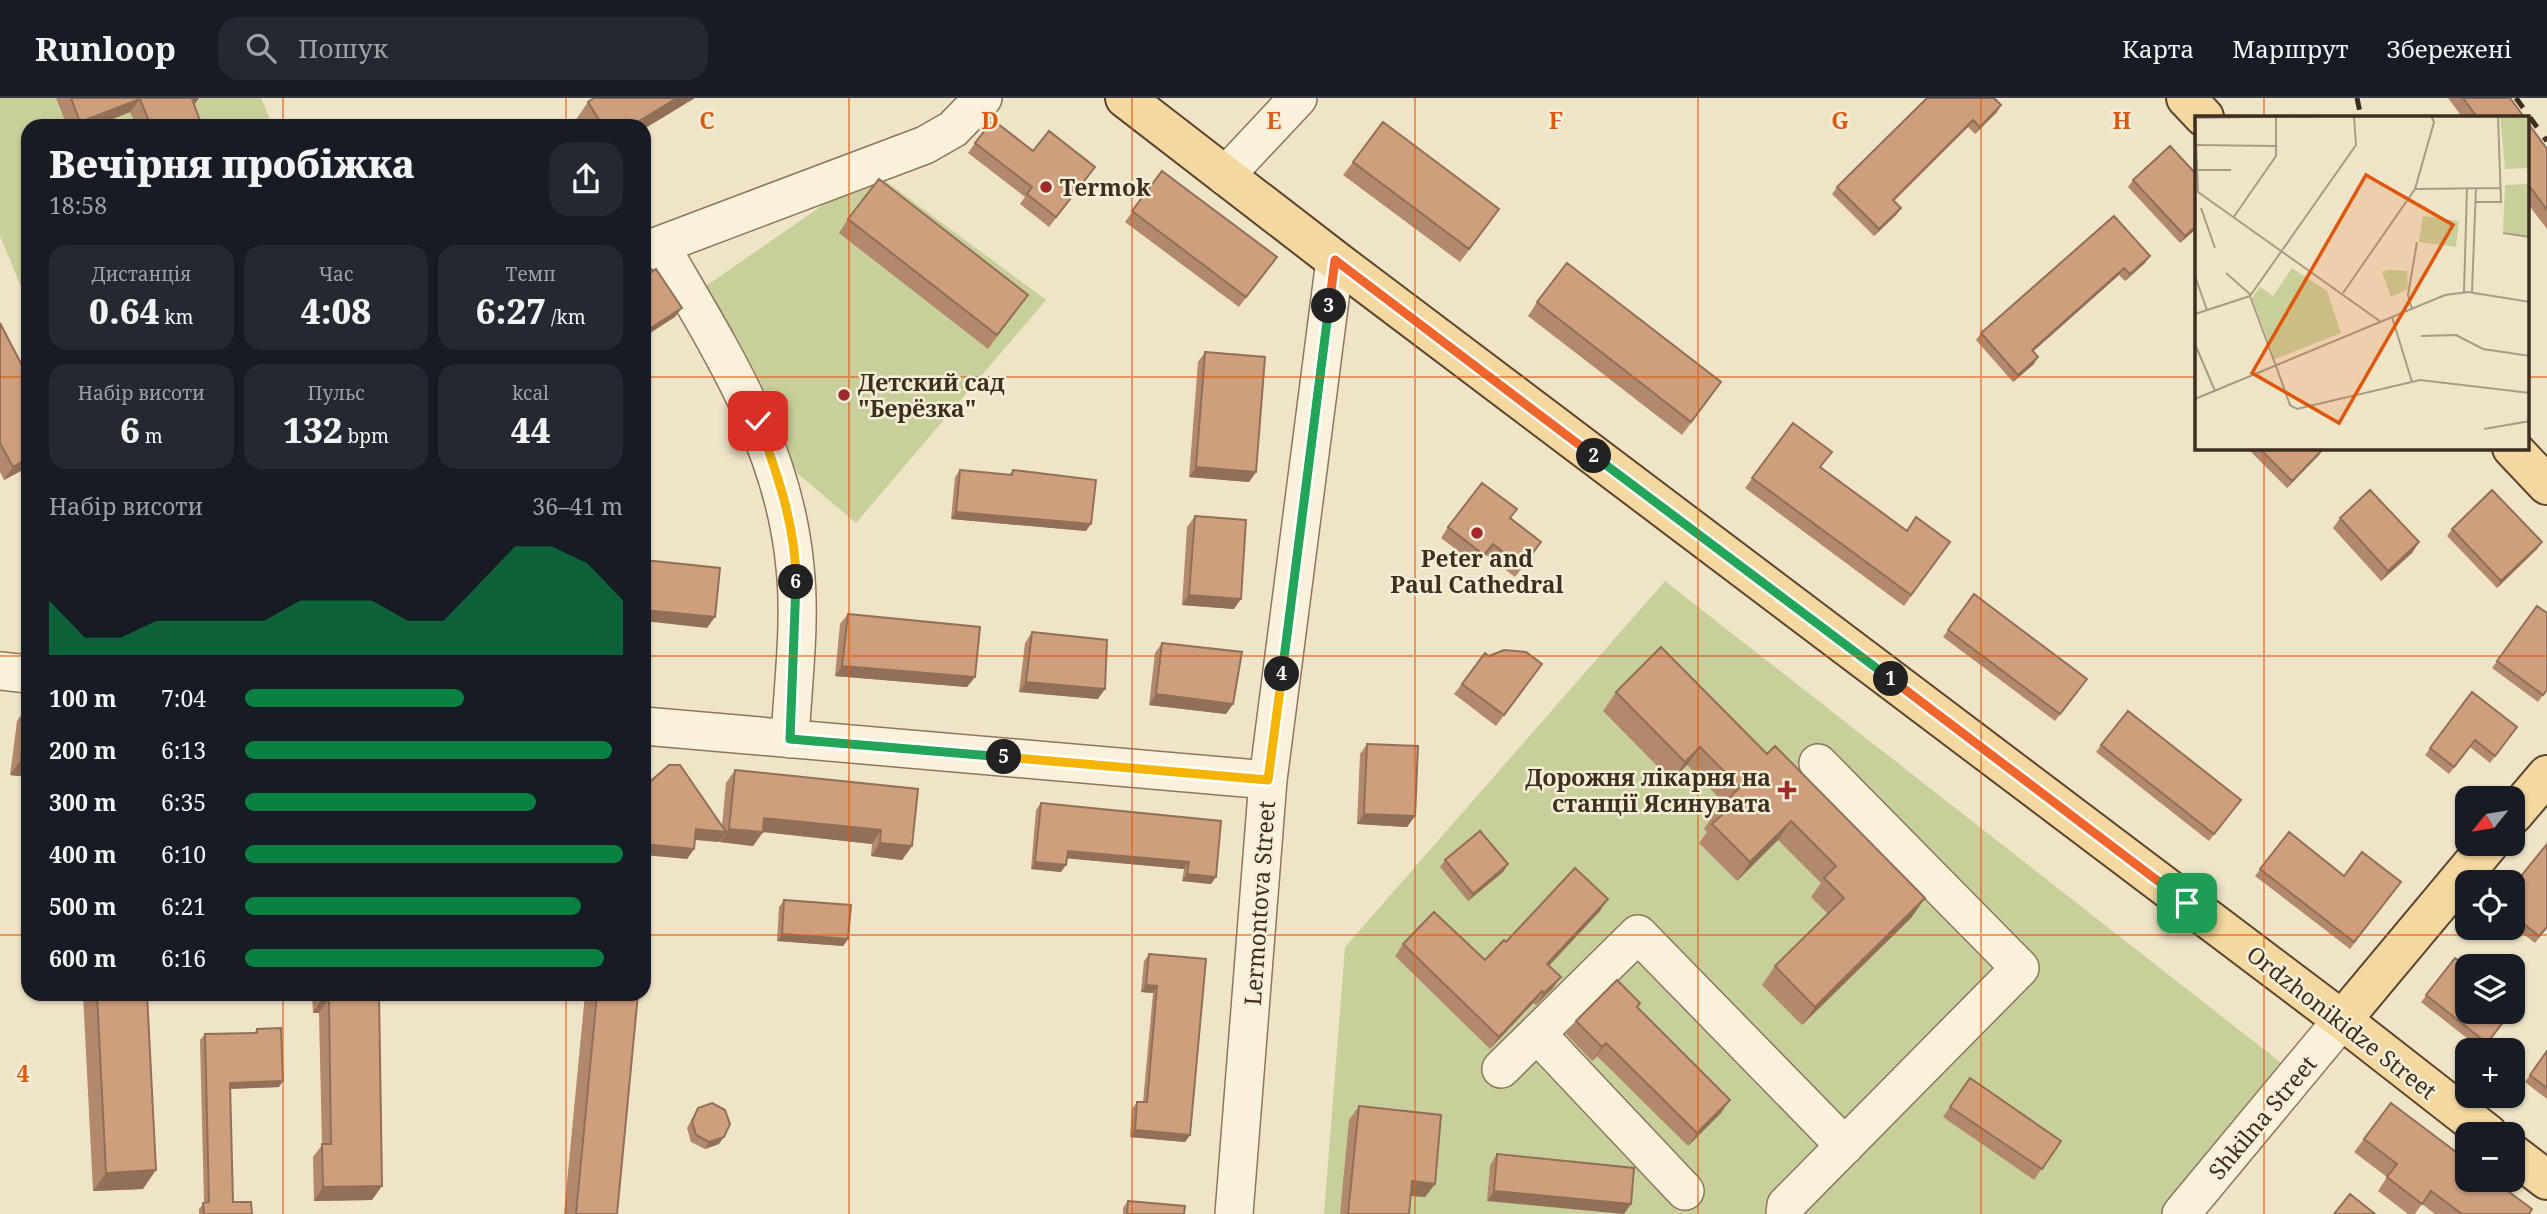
<!DOCTYPE html>
<html lang="uk">
<head>
<meta charset="utf-8">
<style>
	:root { --surface:#171b24; --page:#242831; --text:#f1f3f6; --muted:#9ea1a6; --line:#363941; --accent:#0b8043 }
	body { margin:0; font-family:"Noto Serif",serif; background:var(--page); color:var(--text); height:100vh; display:flex; flex-direction:column; font-size:26px; white-space:nowrap }
	* { box-sizing:border-box; margin:0 }
	p { font-size:23px; color:var(--muted) }
	.icon { flex:none; width:38px; height:38px; fill:none; stroke:currentColor; stroke-width:2; stroke-linecap:round; stroke-linejoin:round }
	.map { position:relative; flex:1; overflow:hidden }
	.details { position:absolute; left:21px; top:21px; width:630px; height:882px; display:flex; flex-direction:column; background:var(--surface); border-radius:21px; box-shadow:0 2px 5px #0004 }
	.details>* { flex:none }
	.needle { width:46px; rotate:240deg }
	.controls { position:absolute; left:2455px; top:688px; display:grid; gap:14px }
	.controls a { display:grid; place-items:center; width:70px; height:70px; border-radius:14px; background:var(--surface); box-shadow:0 2px 5px #0004; font-size:35px }
	.pin { position:absolute; display:grid; place-items:center; width:60px; height:60px; color:#fff; margin:-30px; border-radius:14px; box-shadow:0 4px 10px #0006 }
	.km { position:absolute; width:35px; height:35px; margin:-18px; border-radius:50%; background:#222; color:#fff; font-size:19px; line-height:35px; text-align:center }
	.round { display:grid; place-items:center; flex:none; width:74px; height:74px; border-radius:21px; background:var(--page) }
	.headline { display:flex; align-items:center; justify-content:space-between; height:119px; padding:0 28px }
	h1 { font-size:38px; font-weight:800; line-height:52px }
	.metrics { display:grid; grid-template-columns:repeat(3,1fr); gap:10px; height:119px; padding:7px 28px }
	.metrics div { display:grid; align-content:center; border-radius:18px; background:var(--page); text-align:center }
	.metrics b { font-size:35px; font-weight:800 }
	.metrics small { font-size:19px; font-weight:400 }
	.metrics p { font-size:19px }
	.chart { height:196px; padding:14px 28px }
	.chart p { display:flex; justify-content:space-between }
	.chart svg { width:100%; height:126px; margin-top:7px; fill:var(--accent); opacity:.7 }
	ul { padding:0 28px; list-style:none; font-size:23px }
	li { display:grid; grid-template-columns:112px 84px 1fr; align-items:center; height:52px }
	li i { height:18px; border-radius:9px; background:var(--accent) }
	header { display:flex; align-items:center; gap:42px; box-sizing:border-box; height:98px; padding:0 35px; background:var(--surface); border-bottom:2px solid var(--line) }
	header strong { font-size:33px }
	nav { display:flex; gap:38px; margin-inline-start:auto; font-size:24px }
	.search { width:490px; height:63px; background:var(--page); display:flex; align-items:center; gap:18px; box-sizing:border-box; padding:0 24px; border-radius:21px; color:var(--muted); font-size:26px }
	.map>svg:first-child { display:block }
</style>
</head>
<body>
<header>
<strong>Runloop</strong>
<div class="search"><svg class="icon" aria-label="search" viewBox="0 0 24 24"><circle cx="10" cy="10" r="6"/><path d="M15 15l6 6"/></svg>Пошук</div>
<nav><a>Карта</a><a>Маршрут</a><a>Збережені</a></nav>
</header>
<div class="map">
<svg width="2547" height="1116" viewBox="0 0 2547 1116">
	<rect width="100%" height="100%" fill="#f0e4c8"/>
	<path fill="#c9cf9b" d="M0,0H261L273,28H28V205L0,138Z
		M872,73L1046,202L856,425L797,375L703,190Z
		M1665,483L2284,967L2163,1116H1324L1345,849Z"/>
	<g fill="none" stroke-linecap="round" stroke-linejoin="round">
		<defs>
			<path id="minor" d="M1225,78L1298,0
				M660,147C720,251 784,347 795,469C801,524 793,585 790,641
				M644,153L925,47L953,31L983,0
				M0,573L28,576
				M644,628L1268,682
				M1537,936L1685,1093
				M1501,971L1638,836L1845,1048
				M1234,1116L1268,682L1335,162
				M1785,1116L1786,1107L2020,870L1818,665
				M2181,1116L2342,922"/>
			<path id="major" d="M1125,0L1335,162L2342,922L2488,1036
				M2186,0L2204,19
				M2512,350L2547,387
				M2513,717L2547,677
				M2342,922L2489,746
				M2513,1056L2547,1082"/>
		</defs>
		<use href="#minor" stroke="#8d765c" stroke-width="40"/>
		<use href="#major" stroke="#5b4430" stroke-width="42"/>
		<use href="#minor" stroke="#faf1dc" stroke-width="37"/>
		<use href="#major" stroke="#f3d9a0" stroke-width="38"/>
		<path stroke="#3d2e20" stroke-width="5" stroke-dasharray="12 12" stroke-linecap="butt" d="M2357,0L2361,19
			M2516,0L2547,43"/>
	</g>
	<path fill="#b2896c" d="M56,0H199L194,7L202,28H136L130,14L95,28H67Z
		M1927,0L1997,14L1975,36L1968,29L1894,103L1901,110L1896,117L1874,138L1832,96L1837,89Z
		M2448,0H2510L2524,19H2462Z
		M588,4L644,28H578L575,23Z
		M2528,25L2547,51V131L2528,106Z
		M975,45L1033,53L1088,79L1049,129L1020,106L1025,99L968,55Z
		M1353,64L1490,124L1460,164L1343,77Z
		M1162,73L1277,159L1239,209L1125,124Z
		M2197,77V130L2180,145L2128,89L2133,82Z
		M2114,118L2145,165L2125,183L2119,177L2033,253L2034,266L2013,284L1976,242L1981,235Z
		M848,121L1028,197L988,251L839,135Z
		M1537,204L1721,284L1682,337L1528,218Z
		M0,225L28,279V369L4,382L0,374Z
		M1205,254L1256,374L1249,384L1189,379L1198,264Z
		M1793,325L1821,369L1907,433L1950,444L1904,508L1745,390Z
		M2247,350H2324L2319,357L2287,390Z
		M960,372L1009,377L1013,372L1086,433L951,421L955,379Z
		M1195,418L1234,511L1182,507L1187,429Z
		M1510,420L1541,444L1515,479L1486,457L1477,467L1441,440L1448,429Z
		M2340,420L2419,444L2412,455L2381,483L2333,430Z
		M2452,431L2542,444L2537,451L2497,490L2447,438Z
		M1974,496L2087,581L2055,623L1943,539Z
		M2537,508L2547,592L2538,604L2492,570Z
		M848,516L975,579L967,589L835,578L840,526Z
		M1032,534L1098,601L1019,594L1025,545Z
		M1162,545L1233,606L1226,616L1149,607L1155,555Z
		M1661,549L1912,819L1802,927L1762,887L1775,868L1828,816L1811,799L1821,785L1778,742L1737,783L1699,745L1707,734L1704,731L1717,712L1724,705L1687,667L1672,683L1603,613L1616,594Z
		M1485,555L1489,558L1542,566L1496,628L1454,596Z
		M2472,594L2517,629L2490,665L2470,649L2449,676L2425,657Z
		M27,608L28,679L10,677L17,623Z
		M1367,646L1415,718L1407,729L1357,726L1360,656Z
		M2101,647L2241,702L2209,743L2096,654Z
		M680,667L722,727L726,685L735,672L918,691L912,748L902,762L871,758L872,746L763,734L753,748L720,744V743L719,744L695,742L694,751L687,761Z
		M1041,705L1221,723L1211,786L1182,783L1184,771L1067,760L1061,774L1031,771L1036,712Z
		M2289,734L2344,778L2396,791L2350,851L2255,778Z
		M2547,746V830L2535,845L2513,828V788Z
		M1445,762L1508,766L1503,774L1468,803L1440,769Z
		M784,802L848,841L843,848L777,843L779,809Z
		M1600,813L1549,868L1561,879L1552,891L1536,907L1533,905L1490,951L1395,858L1403,846L1485,862L1506,844Z
		M1149,856L1206,861L1190,1037L1185,1044L1130,1039L1132,1011L1137,1004H1143L1153,895L1141,894L1144,863Z
		M2455,860L2512,914L2482,952L2421,904Z
		M83,896H147L143,1091L93,1093Z
		M312,896H379L372,1102L314,1103L313,1059L322,1047L319,915H313Z
		M585,896H638L617,1116H564Z
		M1637,910L1721,1015L1688,1048L1597,958L1592,963L1566,936L1576,923Z
		M257,931L279,989L230,991L233,1104L252,1116H199V1111L204,1105L200,942L205,936L254,935Z
		M2547,953V1001L2525,984Z
		M1970,980L2061,1043L2034,1082L1943,1019Z
		M1359,1008L1435,1086L1425,1099L1410,1098L1409,1116H1340L1349,1022Z
		M698,1010L719,1046L705,1051L691,1044L687,1030Z
		M2364,1041L2529,1116H2435L2422,1106L2415,1116H2408L2378,1093L2387,1079L2354,1054Z
		M1497,1056L1634,1070L1487,1103L1490,1067Z
		M1128,1103L1184,1116H1123V1110Z"/>
	<path fill="#916f58" d="M194,0H199L191,11L192,1Z
		M677,0H695L644,31V28H631Z
		M140,1L130,14L95,28H78L80,24Z
		M2001,7L1997,14L1975,36L1980,29Z
		M1973,22L1968,29L1888,108L1893,102Z
		M1901,110L1896,117L1874,138L1879,131Z
		M2197,127V130L2180,145L2185,138Z
		M2150,158L2145,165L2125,183L2130,176Z
		M2124,170L2119,177L2027,259L2032,252Z
		M682,210L675,219L644,239V234Z
		M2038,259L2034,266L2013,284L2018,277Z
		M2324,350L2319,357L2287,390L2292,383Z
		M28,361V369L4,382L13,369Z
		M1196,369L1256,374L1249,384L1189,379Z
		M956,414L1091,426L1086,433L951,421Z
		M2419,444L2412,455L2381,483L2388,473Z
		M2542,444L2537,451L2497,490L2501,483Z
		M1189,497L1241,501L1234,511L1182,507Z
		M644,512L715,519L707,530L644,523Z
		M842,568L975,579L967,589L835,578Z
		M1026,584L1105,591L1098,601L1019,594Z
		M1156,596L1233,606L1226,616L1149,607Z
		M1700,649L1687,667L1672,683L1685,664Z
		M21,662L28,663V679L10,677Z
		M1364,716L1415,718L1407,729L1357,726Z
		M764,720L881,732L872,746L755,733Z
		M1791,723L1778,742L1737,783L1750,764Z
		M696,731L726,734L719,744L689,741Z
		M729,731L763,734L753,748L720,744Z
		M880,745L912,748L902,762L871,758Z
		M644,746L694,751L687,761L644,757Z
		M1068,753L1189,764L1184,771L1063,760Z
		M1035,764L1066,767L1061,774L1031,771Z
		M1508,766L1503,774L1468,803L1473,796Z
		M1187,776L1216,779L1211,786L1182,783Z
		M1925,800L1912,819L1802,927L1815,909Z
		M1608,801L1600,813L1539,878L1547,866Z
		M782,836L848,841L843,848L777,843Z
		M1561,879L1552,891L1536,907L1544,895Z
		M1146,887L1157,888L1153,895L1141,894Z
		M1542,893L1533,905L1490,951L1499,939Z
		M412,896H513L512,897L410,900Z
		M322,901H329L319,915H313Z
		M1606,945L1597,958L1592,963L1602,949Z
		M283,983L279,989L226,991L230,985Z
		M1730,1002L1721,1015L1688,1048L1697,1035Z
		M1135,1032L1190,1037L1185,1044L1130,1039Z
		M724,1039L719,1046L705,1051L709,1044Z
		M156,1072L143,1091L93,1093L106,1075Z
		M1412,1083L1435,1086L1425,1099L1402,1097Z
		M382,1088L372,1102L314,1103L323,1089Z
		M1494,1093L1631,1106L1624,1116L1487,1103Z"/>
	<path fill="#cf9f7d" stroke="#916f58" stroke-width="2" d="M71,0H194L192,1L202,28H151L140,1L80,24Z
		M594,0H677L631,28H603L588,4Z
		M1927,0H1994L2001,7L1980,29L1973,22L1893,102L1901,110L1879,131L1837,89Z
		M2463,0H2510L2524,19H2477Z
		M993,22L1033,53L1049,33L1095,69L1056,119L1027,96L1032,89L975,45Z
		M1383,24L1499,111L1469,151L1353,64Z
		M2528,25L2547,51V112L2528,86Z
		M2170,48L2197,77V127L2185,138L2133,82Z
		M1162,73L1277,159L1246,199L1132,113Z
		M879,81L1028,197L997,237L848,121Z
		M2114,118L2150,158L2130,176L2124,170L2032,252L2038,259L2018,277L1981,235Z
		M1567,165L1721,284L1691,324L1537,204Z
		M656,171L682,210L644,234V179Z
		M0,225L28,279V361L13,369L0,345Z
		M1205,254L1265,259L1256,374L1196,369Z
		M1793,325L1832,354L1820,369L1907,433L1916,419L1950,444L1911,497L1752,380Z
		M2259,350H2324L2292,383Z
		M960,372L1012,377L1013,372L1096,382L1091,426L956,414Z
		M1482,385L1517,411L1510,420L1541,444L1522,469L1493,446L1484,457L1448,429Z
		M2370,392L2419,444L2388,473L2340,420Z
		M2492,392L2542,444L2501,483L2452,431Z
		M1195,418L1246,422L1241,501L1189,497Z
		M644,462L720,470L715,519L644,512Z
		M1974,496L2087,581L2060,616L1948,532Z
		M2537,508L2547,515V592L2543,597L2497,563Z
		M848,516L980,529L975,579L842,568Z
		M1032,534L1107,542L1105,591L1026,584Z
		M1162,545L1242,554L1233,606L1156,596Z
		M1661,549L1767,656L1775,648L1925,800L1815,909L1775,868L1844,800L1824,780L1836,768L1791,723L1750,764L1712,726L1722,717L1717,712L1740,689L1700,649L1685,664L1616,594Z
		M1504,552L1526,554L1542,566L1504,617L1462,586L1485,555L1489,558Z
		M2472,594L2517,629L2495,658L2475,642L2454,669L2430,650Z
		M27,608H28V663L21,662Z
		M2128,613L2241,702L2214,736L2101,647Z
		M1367,646L1418,648L1415,718L1364,716Z
		M669,667H680L726,734L696,731L694,751L644,746V689Z
		M735,672L918,691L912,748L880,745L881,732L764,720L763,734L729,731Z
		M1041,705L1221,723L1216,779L1187,776L1189,764L1068,753L1066,767L1035,764Z
		M1480,733L1508,766L1473,796L1445,762Z
		M2289,734L2344,778L2362,754L2401,784L2354,844L2260,771Z
		M2547,746V829L2539,838L2513,817V788Z
		M1575,770L1608,801L1547,866L1561,879L1544,895L1542,893L1499,939L1403,846L1434,814L1485,862L1504,842L1506,844Z
		M784,802L851,807L848,841L782,836Z
		M1149,856L1206,861L1190,1037L1135,1032L1137,1004H1147L1157,888L1146,887Z
		M2455,860L2468,869V914H2511L2487,945L2426,897Z
		M1617,882L1640,905L1637,909L1730,1002L1697,1035L1606,945L1602,949L1576,923Z
		M97,896H147L156,1072L106,1075Z
		M322,896H379L382,1088L323,1089L322,1046H331L329,901H322Z
		M597,896H638L617,1116H576Z
		M281,930L283,983L230,985L233,1104H251L252,1116H204L203,1105L209,1104L205,936L257,935V931Z
		M2547,953V990L2530,977Z
		M1970,980L2061,1043L2042,1071L1950,1009Z
		M712,1005L725,1012L730,1026L724,1039L709,1044L696,1037L692,1023L698,1010Z
		M2391,1005L2468,1063V1082H2493L2532,1111L2529,1116H2462L2431,1093L2422,1106L2387,1079L2397,1066L2364,1041Z
		M1359,1008L1441,1017L1435,1086L1412,1083L1409,1116H1348Z
		M1497,1056L1634,1070L1631,1106L1494,1093Z
		M2350,1096L2375,1116H2334Z
		M1128,1103L1185,1108L1184,1116H1127Z"/>
	<g fill="none" stroke-linecap="round" stroke-linejoin="round">
		<defs>
			<path id="split-1" d="M1891,581L2187,805"/>
			<path id="split-2" d="M1594,358L1891,581"/>
			<path id="split-3" d="M1329,208L1335,162L1594,358"/>
			<path id="split-4" d="M1282,576L1329,208"/>
			<path id="split-5" d="M1004,659L1268,682L1282,576"/>
			<path id="split-6" d="M796,484L790,641L1004,659"/>
			<path id="split-7" d="M758,323C777,375 796,428 796,484"/>
		</defs>
		<use href="#split-1" stroke="#fff" stroke-width="14"/>
		<use href="#split-2" stroke="#fff" stroke-width="14"/>
		<use href="#split-3" stroke="#fff" stroke-width="14"/>
		<use href="#split-4" stroke="#fff" stroke-width="14"/>
		<use href="#split-5" stroke="#fff" stroke-width="14"/>
		<use href="#split-6" stroke="#fff" stroke-width="14"/>
		<use href="#split-7" stroke="#fff" stroke-width="14"/>
		<use href="#split-1" stroke="#f0652b" stroke-width="9"/>
		<use href="#split-2" stroke="#22a559" stroke-width="9"/>
		<use href="#split-3" stroke="#f0652b" stroke-width="9"/>
		<use href="#split-4" stroke="#22a559" stroke-width="9"/>
		<use href="#split-5" stroke="#f5b400" stroke-width="9"/>
		<use href="#split-6" stroke="#22a559" stroke-width="9"/>
		<use href="#split-7" stroke="#f5b400" stroke-width="9"/>
	</g>
	<path fill="none" stroke="#df570d" stroke-width="2" stroke-opacity="0.55" d="M283,0V28M566,0V28M849,0V1116M1132,0V1116M1415,0V1116M1698,0V1116M1981,0V1116M2264,0V19M0,279H28M644,279H2197M2528,279H2547M2264,350V1116M0,558H28M644,558H2547M0,837H28M644,837H2547M283,896V1116M566,896V1116"/>
	<g fill="#9e2a2b" stroke="#f7eed8" stroke-width="2.5">
		<circle cx="1046" cy="89" r="7"/>
		<circle cx="844" cy="297" r="7"/>
		<circle cx="1477" cy="435" r="7"/>
		<path d="M1783.5 681.5h7v7h7v7h-7v7h-7v-7h-7v-7h7z"/>
	</g>
	<g text-anchor="middle" dominant-baseline="central" stroke-width="5" stroke-linejoin="round" paint-order="stroke">
		<g font-size="23" font-weight="bold" fill="#3d2e20" stroke="#f7eed8" text-anchor="start">
			<text x="1060" y="89">Termok</text>
			<text x="858" y="284">Детский сад<tspan x="858" dy="26">"Берёзка"</tspan></text>
			<text x="1477" y="460" text-anchor="middle">Peter and<tspan x="1477" dy="26">Paul Cathedral</tspan></text>
			<text x="1771" y="679" text-anchor="end">Дорожня лікарня на<tspan x="1771" dy="26">станції Ясинувата</tspan></text>
		</g>
		<g font-size="23" fill="#3d2e20" stroke="#f7eed8">
			<text transform="translate(1259 805) rotate(-86)">Lermontova Street</text>
			<text transform="translate(2342 924) rotate(38)">Ordzhonikidze Street</text>
			<text transform="translate(2262 1019) rotate(-50)">Shkilna Street</text>
		</g>
	</g>
	<g transform="translate(2195 18)">
		<rect width="334" height="334" fill="#f0e4c8"/>
		<path d="M305,0H334V52L310,53ZM334,68V120L308,116L310,69ZM228,100L264,105L261,131L224,126ZM97,152L132,175L146,217L80,243L57,182L65,171L78,180ZM193,154L212,155L213,173L196,181L187,156Z" fill="#c9cf9b"/>
		<path fill="none" stroke="#a89b85" stroke-width="2" d="M0,0L3,76L186,206M0,2L127,0M0,29L81,30M1,54H36M220,73L305,72M280,86H306L303,0M6,92L20,132M38,102L81,40V0M308,117L335,121M31,157L56,179M0,160L12,194M269,176L272,72M277,176L281,72M148,177L220,73L239,6L236,0M217,193L213,179L222,126M0,198L55,180M197,201L217,266M226,220L261,219L288,233L335,240M0,228L20,275M81,250L55,180L161,29L159,0M81,250L95,289L102,293L225,264L335,277M0,283L250,179L273,176L335,186M289,313L335,305"/>
		<path fill="#df570d" fill-opacity="0.15" stroke="#df570d" stroke-width="3.5" d="M171,59L258,109L144,307L57,257Z"/>
		<rect width="334" height="334" fill="none" stroke="#3d2e20" stroke-width="3.5"/>
	</g>
	<g font-size="23" text-anchor="middle" font-weight="bold" fill="#df570d" stroke="#f7eed8" stroke-width="5" stroke-linejoin="round" paint-order="stroke">
		<text x="707" y="31">C</text>
		<text x="990" y="31">D</text>
		<text x="1274" y="31">E</text>
		<text x="1556" y="31">F</text>
		<text x="1840" y="31">G</text>
		<text x="2122" y="31">H</text>
		<text x="23" y="984">4</text>
	</g>
</svg>
<div class="controls">
<a><svg class="needle" viewBox="-14 -14 28 28"><path d="M0-13l5 13h-10z" fill="#e53935"/><path d="M0 13l5-13h-10z" fill="#9ea1a6"/></svg></a>
<a><svg class="icon" aria-label="locate" viewBox="0 0 24 24"><circle cx="12" cy="12" r="6"/><path d="M12 2v4M12 18v4M2 12h4M18 12h4"/></svg></a>
<a><svg class="icon" aria-label="layers" viewBox="0 0 24 24"><path d="M12 4l9 5-9 5-9-5zM3 14l9 5 9-5"/></svg></a>
<a>+</a>
<a>−</a>
</div>
<div class="pin" style="left:2187px;top:805px;background:#1e9e55"><svg class="icon" aria-label="arrive" viewBox="0 0 24 24"><path d="M6 21V4h12l-3 4 3 4H6"/></svg></div>
<div class="pin" style="left:758px;top:323px;background:#d93025"><svg class="icon" aria-label="check" viewBox="0 0 24 24"><path d="M5 12l5 5 9-10"/></svg></div>
<b class="km" style="left:1891px;top:581px">1</b>
<b class="km" style="left:1594px;top:358px">2</b>
<b class="km" style="left:1329px;top:208px">3</b>
<b class="km" style="left:1282px;top:576px">4</b>
<b class="km" style="left:1004px;top:659px">5</b>
<b class="km" style="left:796px;top:484px">6</b>
<section class="details">
<div class="headline"><div><h1>Вечірня пробіжка</h1><p>18:58</p></div><a class="round"><svg class="icon" aria-label="share" viewBox="0 0 24 24"><path d="M12 15V3M7 8l5-5 5 5M5 13v7h14v-7"/></svg></a></div>
<div class="metrics">
<div><p>Дистанція</p><b>0.64<small> km</small></b></div>
<div><p>Час</p><b>4:08</b></div>
<div><p>Темп</p><b>6:27<small> /km</small></b></div>
</div>
<div class="metrics">
<div><p>Набір висоти</p><b>6<small> m</small></b></div>
<div><p>Пульс</p><b>132<small> bpm</small></b></div>
<div><p>kcal</p><b>44</b></div>
</div>
<div class="chart"><p><span>Набір висоти</span>36–41 m</p>
<svg viewBox="0 0 160 44" preserveAspectRatio="none"><path d="M0 44V25L10 38L20 38L30 32L40 32L50 32L60 32L70 25L80 25L90 25L100 32L110 32L120 19L130 6L140 6L150 12L160 25V44z"/></svg>
</div>
<ul>
<li><b>100 m</b>7:04<i style="width:58%"></i></li>
<li><b>200 m</b>6:13<i style="width:97%"></i></li>
<li><b>300 m</b>6:35<i style="width:77%"></i></li>
<li><b>400 m</b>6:10<i style="width:100%"></i></li>
<li><b>500 m</b>6:21<i style="width:89%"></i></li>
<li><b>600 m</b>6:16<i style="width:95%"></i></li>
</ul>
</section>
</div>
</body>
</html>
